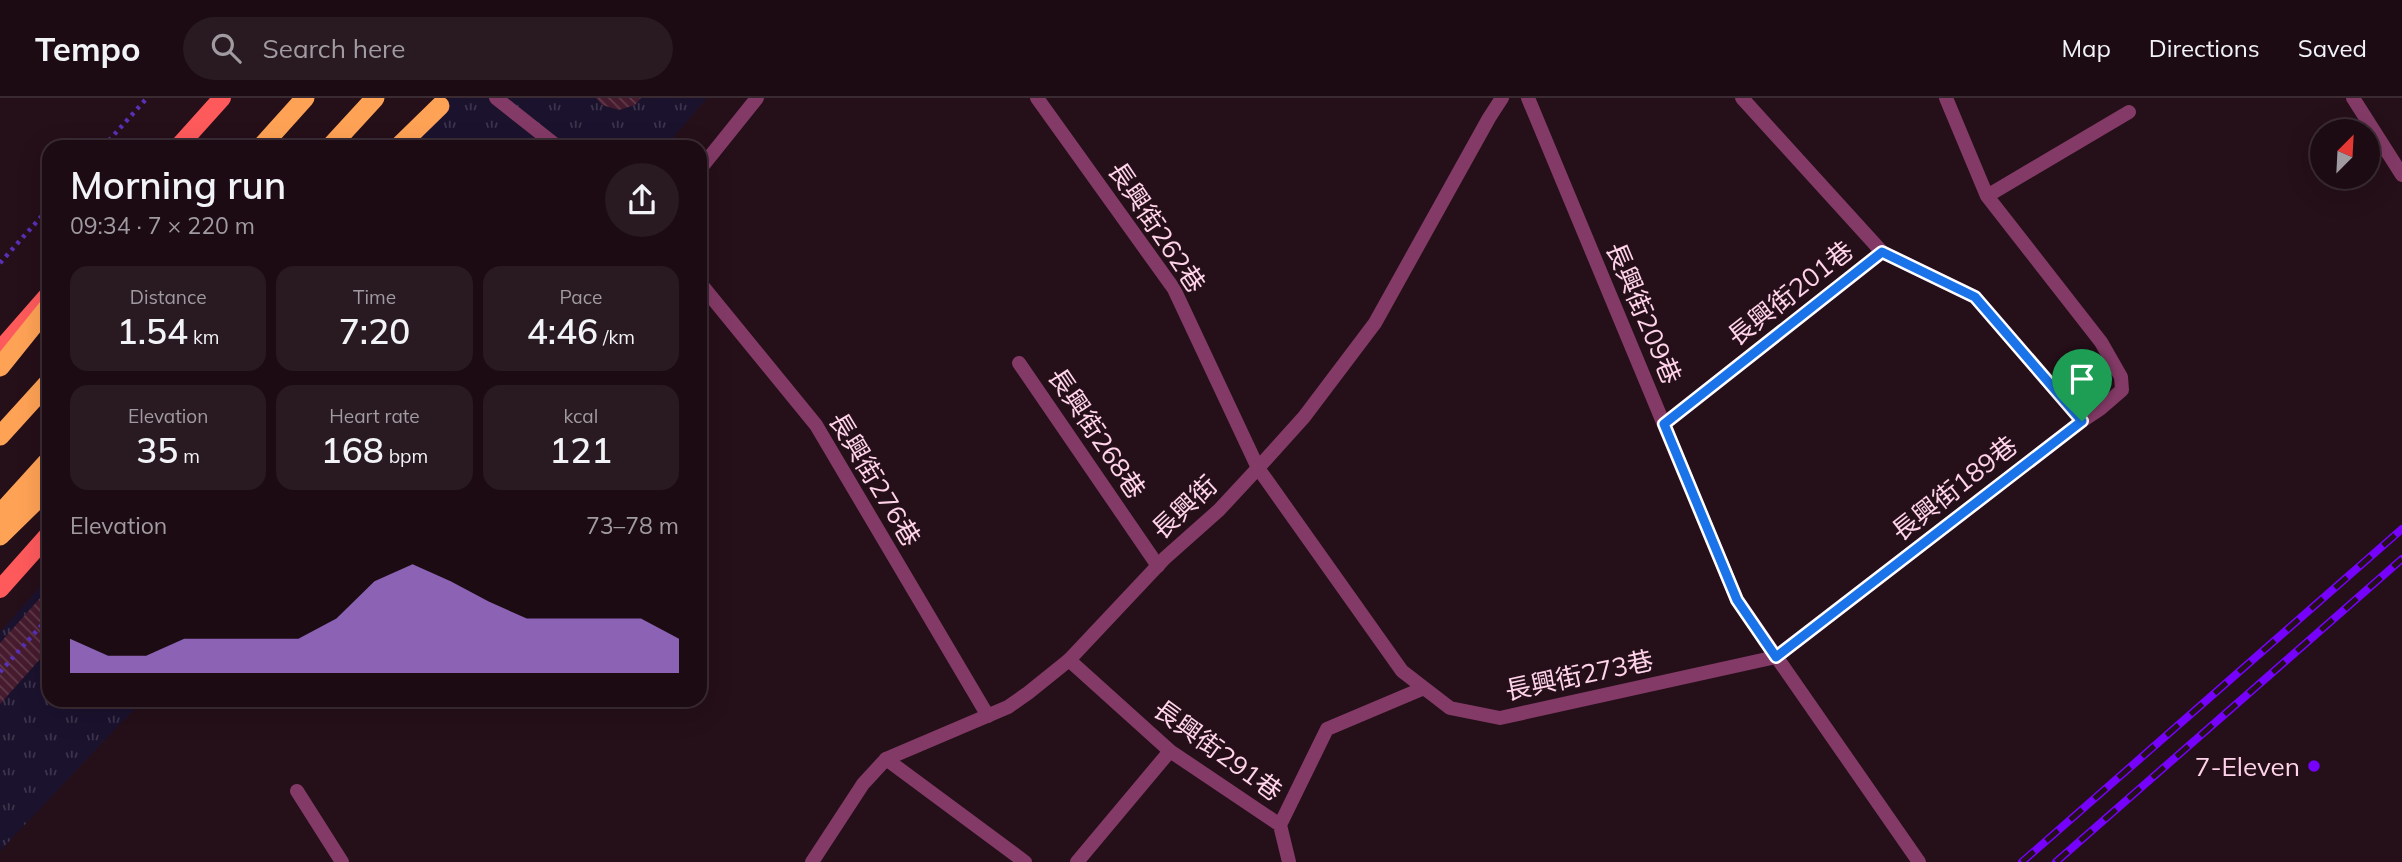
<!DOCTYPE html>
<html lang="en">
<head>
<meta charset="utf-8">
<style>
	:root { --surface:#1c0b13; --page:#291921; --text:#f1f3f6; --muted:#a09ba0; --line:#3a2b33; --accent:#ba87f8 }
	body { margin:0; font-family:Mulish,"Noto Sans TC",sans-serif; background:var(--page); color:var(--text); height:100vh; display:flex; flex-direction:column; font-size:26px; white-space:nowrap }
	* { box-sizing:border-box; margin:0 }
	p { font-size:23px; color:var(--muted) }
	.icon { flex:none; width:38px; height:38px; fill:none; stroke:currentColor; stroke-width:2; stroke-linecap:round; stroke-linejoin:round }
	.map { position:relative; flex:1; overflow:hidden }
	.side { position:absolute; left:42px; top:42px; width:665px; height:567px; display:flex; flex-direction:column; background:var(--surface); border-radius:21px; box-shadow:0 7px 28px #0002,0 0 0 2px var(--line) }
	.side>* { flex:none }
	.needle { width:46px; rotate:24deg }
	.controls { position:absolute; left:2310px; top:21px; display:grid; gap:14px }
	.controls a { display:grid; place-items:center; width:70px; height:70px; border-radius:50%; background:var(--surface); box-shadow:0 7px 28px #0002,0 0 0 2px var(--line); font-size:35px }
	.pin { position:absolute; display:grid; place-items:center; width:60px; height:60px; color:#fff; margin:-72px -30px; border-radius:50% 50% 50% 0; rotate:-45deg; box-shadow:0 0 7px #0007 }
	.pin .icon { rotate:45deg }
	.round { display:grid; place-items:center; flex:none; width:74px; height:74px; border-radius:37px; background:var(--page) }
	.headline { display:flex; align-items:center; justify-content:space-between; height:119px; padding:0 28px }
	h1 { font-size:38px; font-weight:600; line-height:52px }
	.metrics { display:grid; grid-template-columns:repeat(3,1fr); gap:10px; height:119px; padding:7px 28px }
	.metrics div { display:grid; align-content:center; border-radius:18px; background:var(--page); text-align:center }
	.metrics b { font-size:35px; font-weight:600 }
	.metrics small { font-size:19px; font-weight:400 }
	.metrics p { font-size:19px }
	.chart { height:196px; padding:14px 28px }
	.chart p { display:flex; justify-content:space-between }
	.chart svg { width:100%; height:126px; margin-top:7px; fill:var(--accent); opacity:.7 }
	header { display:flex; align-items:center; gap:42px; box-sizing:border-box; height:98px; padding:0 35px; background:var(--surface); border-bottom:2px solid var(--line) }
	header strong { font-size:33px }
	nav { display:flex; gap:38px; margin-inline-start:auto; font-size:24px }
	.search { width:490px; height:63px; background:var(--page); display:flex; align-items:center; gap:18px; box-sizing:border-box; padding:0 24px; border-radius:38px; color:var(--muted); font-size:26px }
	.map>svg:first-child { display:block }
</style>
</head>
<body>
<header>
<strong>Tempo</strong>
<div class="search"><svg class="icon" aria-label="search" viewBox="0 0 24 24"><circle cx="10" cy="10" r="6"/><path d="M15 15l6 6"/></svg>Search here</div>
<nav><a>Map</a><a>Directions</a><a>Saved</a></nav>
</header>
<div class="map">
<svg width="2402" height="764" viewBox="0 0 2402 764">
	<defs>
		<pattern id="grass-tufts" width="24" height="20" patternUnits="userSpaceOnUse" patternTransform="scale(1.75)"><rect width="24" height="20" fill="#1b122e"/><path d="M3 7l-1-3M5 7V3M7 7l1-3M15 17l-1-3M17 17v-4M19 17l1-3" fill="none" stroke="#3d344c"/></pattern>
		<pattern id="building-back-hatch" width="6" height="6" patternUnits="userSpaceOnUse" patternTransform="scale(1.75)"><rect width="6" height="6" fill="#451b2d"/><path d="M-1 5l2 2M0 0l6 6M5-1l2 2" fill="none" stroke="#613b4b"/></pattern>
	</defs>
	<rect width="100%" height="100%" fill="#250f19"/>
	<path fill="url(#grass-tufts)" d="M450,0H707L665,49H411Z
		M49,479V602H143L0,753V534Z"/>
	<path fill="url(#building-back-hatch)" d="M596,0H641L635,7L619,12L602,7Z
		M49,490V551L0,606V545Z"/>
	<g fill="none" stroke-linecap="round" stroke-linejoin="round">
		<path stroke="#5930b6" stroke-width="4.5" stroke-dasharray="3.5 5" stroke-linecap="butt" d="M103,49L147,0
			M0,165L49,110
			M0,574L49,519"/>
		<path stroke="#833a66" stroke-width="14" d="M496,0L558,49
			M1037,0L1174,191L1258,370L1402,573L1450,610L1500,620L1776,559L2082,323L2100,311L2122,292L2121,279L2101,244L1987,98L1946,0
			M1528,0L1737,502L1919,764
			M1742,0L1882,154L1975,199L2082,323
			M2353,0L2402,77
			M700,71L757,0
			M1987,98L2129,14
			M700,185L816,327L988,618
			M1019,265L1158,468
			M1664,326L1882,154
			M1069,562L1170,653L1280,727L1289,764
			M886,661L1025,764
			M297,693L342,764
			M1280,727L1327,631L1424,590
			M1077,764L1170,653"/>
		<path stroke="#833a66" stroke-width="14" d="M812,764L863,686L886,661L1008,609L1028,595L1069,562L1165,460L1219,412L1258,370L1304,319L1375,225L1489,20L1502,0"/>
		<path stroke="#fe5a5c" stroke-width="18" d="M178,49L222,0
			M0,252L49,196
			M0,491L49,436"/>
		<path stroke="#fea255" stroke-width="19" d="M261,49L305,0
			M330,49L375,0
			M398,49L440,8
			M0,269L49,208
			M0,338L49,284
			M0,416L49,362
			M0,438L49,390"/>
		<defs>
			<path id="rail" d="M2022,764L2402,431
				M2056,764L2402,461"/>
		</defs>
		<use href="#rail" stroke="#7602fb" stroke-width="8"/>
		<use href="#rail" stroke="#250f19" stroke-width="5" stroke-dasharray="16" stroke-linecap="butt"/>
	</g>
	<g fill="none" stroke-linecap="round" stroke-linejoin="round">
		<defs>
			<path id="route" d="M1882,154L1975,199L2082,323L1776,559L1737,502L1664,326Z"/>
		</defs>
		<use href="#route" stroke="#fff" stroke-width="14"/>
		<use href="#route" stroke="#1a73e8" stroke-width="9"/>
	</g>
	<circle fill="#7602fb" stroke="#250f19" stroke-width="2.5" cx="2314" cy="668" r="7"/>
	<g text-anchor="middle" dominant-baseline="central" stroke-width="6" stroke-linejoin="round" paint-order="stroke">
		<g font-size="26" fill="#ffd3e9" stroke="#250f19">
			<text transform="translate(1157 129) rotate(56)">長興街262巷</text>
			<text transform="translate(1790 195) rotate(-38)">長興街201巷</text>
			<text transform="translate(1644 215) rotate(67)">長興街209巷</text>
			<text transform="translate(1097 335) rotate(56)">長興街268巷</text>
			<text transform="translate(875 381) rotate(59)">長興街276巷</text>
			<text transform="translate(1954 390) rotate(-38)">長興街189巷</text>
			<text transform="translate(1184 409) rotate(-43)">長興街</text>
			<text transform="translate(1579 577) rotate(-12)">長興街273巷</text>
			<text transform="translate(1218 652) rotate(36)">長興街291巷</text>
		</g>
		<g font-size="26" fill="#ffd3e9" stroke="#250f19" text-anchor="end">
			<text x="2300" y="668">7-Eleven</text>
		</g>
	</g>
</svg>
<div class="controls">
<a><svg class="needle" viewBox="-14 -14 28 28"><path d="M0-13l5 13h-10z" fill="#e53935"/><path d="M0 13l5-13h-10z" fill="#a09ba0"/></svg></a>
</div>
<div class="pin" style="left:2082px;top:323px;background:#1e9e55"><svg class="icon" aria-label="arrive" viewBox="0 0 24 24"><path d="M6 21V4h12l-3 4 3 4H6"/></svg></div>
<section class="side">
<div class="headline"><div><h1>Morning run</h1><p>09:34 · 7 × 220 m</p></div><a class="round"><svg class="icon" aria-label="share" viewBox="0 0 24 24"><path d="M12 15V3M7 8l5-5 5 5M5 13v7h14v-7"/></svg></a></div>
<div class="metrics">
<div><p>Distance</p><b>1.54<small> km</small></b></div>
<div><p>Time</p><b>7:20</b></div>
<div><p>Pace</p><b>4:46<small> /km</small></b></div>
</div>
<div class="metrics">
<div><p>Elevation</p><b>35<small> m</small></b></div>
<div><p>Heart rate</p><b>168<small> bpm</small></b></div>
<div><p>kcal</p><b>121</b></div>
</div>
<div class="chart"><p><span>Elevation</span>73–78 m</p>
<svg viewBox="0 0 160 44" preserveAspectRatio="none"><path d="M0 44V32L10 38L20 38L30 32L40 32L50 32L60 32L70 25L80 12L90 6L100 12L110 19L120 25L130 25L140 25L150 25L160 32V44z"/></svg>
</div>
</section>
</div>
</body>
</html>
